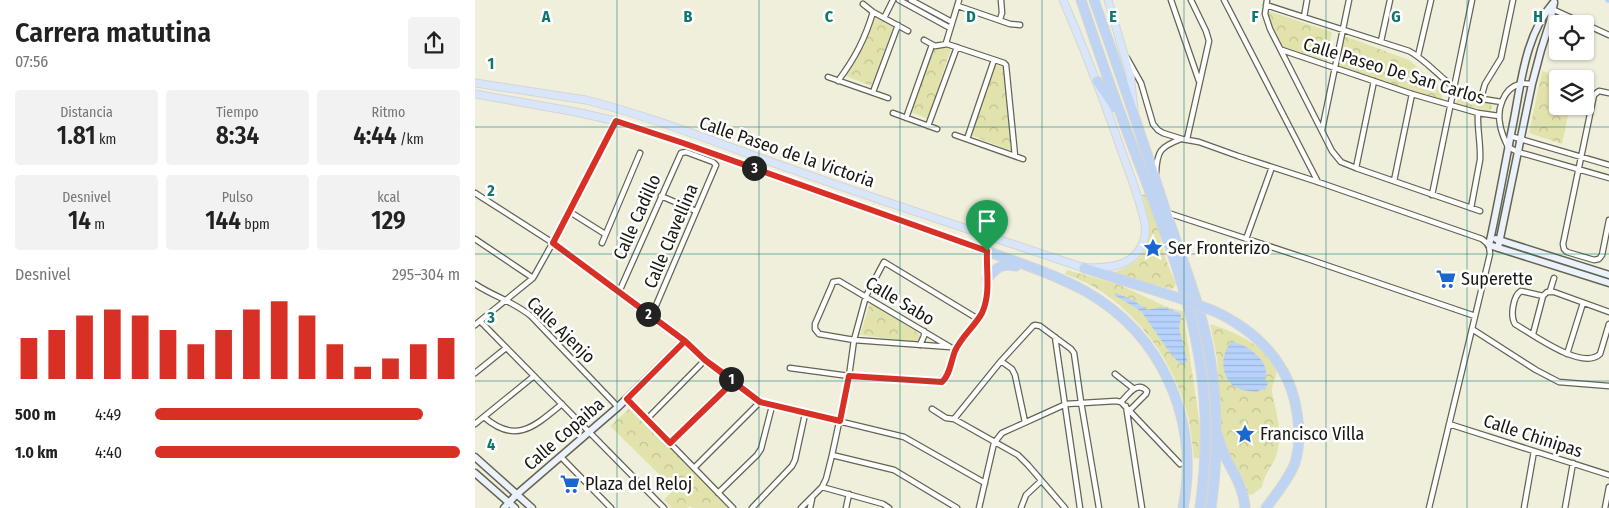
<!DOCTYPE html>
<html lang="es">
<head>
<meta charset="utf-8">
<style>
	:root { --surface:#fff; --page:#f2f2f2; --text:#222; --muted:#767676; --accent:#d93025 }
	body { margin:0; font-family:"Fira Sans Condensed",sans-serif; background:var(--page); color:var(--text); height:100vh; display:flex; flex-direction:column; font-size:19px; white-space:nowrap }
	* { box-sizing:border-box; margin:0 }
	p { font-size:16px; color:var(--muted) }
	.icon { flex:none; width:28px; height:28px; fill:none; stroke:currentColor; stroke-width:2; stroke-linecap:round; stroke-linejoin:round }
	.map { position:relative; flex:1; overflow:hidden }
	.panel { display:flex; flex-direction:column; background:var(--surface); width:475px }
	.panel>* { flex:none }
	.tools { position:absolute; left:1074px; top:15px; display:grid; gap:10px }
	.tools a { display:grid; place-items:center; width:45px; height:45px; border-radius:5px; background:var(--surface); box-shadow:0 1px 4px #0004; font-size:25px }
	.pin { position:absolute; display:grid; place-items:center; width:42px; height:42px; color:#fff; margin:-51px -21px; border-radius:50% 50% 50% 0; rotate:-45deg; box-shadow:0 0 5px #0007 }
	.pin .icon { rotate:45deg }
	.km { position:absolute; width:25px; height:25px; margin:-12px; border-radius:50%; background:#222; color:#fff; font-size:14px; line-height:25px; text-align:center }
	.round { display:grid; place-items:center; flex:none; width:52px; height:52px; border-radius:5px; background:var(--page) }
	.overview { display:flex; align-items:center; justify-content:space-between; height:85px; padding:0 15px }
	h1 { font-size:28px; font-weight:600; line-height:38px }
	.stats { display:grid; grid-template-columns:repeat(3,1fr); gap:8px; height:85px; padding:5px 15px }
	.stats div { display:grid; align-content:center; border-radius:5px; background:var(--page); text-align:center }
	.stats b { font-size:25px; font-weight:600 }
	.stats small { font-size:14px; font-weight:400 }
	.stats p { font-size:14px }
	.chart { height:140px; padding:10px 15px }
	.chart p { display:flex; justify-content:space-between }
	.chart svg { width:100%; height:90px; margin-top:5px; stroke:var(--accent); stroke-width:6 }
	ul { padding:0 15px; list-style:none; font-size:16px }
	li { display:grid; grid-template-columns:80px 60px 1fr; align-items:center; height:38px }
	li i { height:12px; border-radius:6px; background:var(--accent) }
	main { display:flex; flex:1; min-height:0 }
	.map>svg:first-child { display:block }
</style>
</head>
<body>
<main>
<section class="panel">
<div class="overview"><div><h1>Carrera matutina</h1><p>07:56</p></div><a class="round"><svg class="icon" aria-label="share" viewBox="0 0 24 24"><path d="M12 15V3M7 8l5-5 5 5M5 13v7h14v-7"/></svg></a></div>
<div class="stats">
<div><p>Distancia</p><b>1.81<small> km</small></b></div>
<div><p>Tiempo</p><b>8:34</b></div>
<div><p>Ritmo</p><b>4:44<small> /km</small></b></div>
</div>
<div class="stats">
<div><p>Desnivel</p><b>14<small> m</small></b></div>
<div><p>Pulso</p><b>144<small> bpm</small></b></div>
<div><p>kcal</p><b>129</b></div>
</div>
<div class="chart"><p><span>Desnivel</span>295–304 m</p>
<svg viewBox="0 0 160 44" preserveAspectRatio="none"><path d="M5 44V24M15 44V20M25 44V13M35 44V10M45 44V13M55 44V20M65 44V27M75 44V20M85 44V10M95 44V6M105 44V13M115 44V27M125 44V38M135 44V34M145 44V27M155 44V24"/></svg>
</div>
<ul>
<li><b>500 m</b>4:49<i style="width:88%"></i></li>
<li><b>1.0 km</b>4:40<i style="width:100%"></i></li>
</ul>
</section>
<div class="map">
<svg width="1134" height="508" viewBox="0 0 1134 508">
	<defs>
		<pattern id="park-crowns" width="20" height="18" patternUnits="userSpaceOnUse" patternTransform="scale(1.25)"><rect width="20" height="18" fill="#e2e3ac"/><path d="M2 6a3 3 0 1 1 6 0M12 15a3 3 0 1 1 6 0" fill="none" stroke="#c1c293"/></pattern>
		<pattern id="water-rules" width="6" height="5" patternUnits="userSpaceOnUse" patternTransform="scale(1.25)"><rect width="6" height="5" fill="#b7d3fd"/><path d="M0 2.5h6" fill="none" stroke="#9db5d8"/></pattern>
	</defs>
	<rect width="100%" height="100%" fill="#efefdc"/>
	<path fill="url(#park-crowns)" d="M790,10L857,32L851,61L803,45Z
		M400,17L419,25L396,86L371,76L389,46Z
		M864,34L934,60L969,90L966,100L858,64Z
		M459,48H476L453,119L436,112Z
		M519,64L529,68L536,151L496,135Z
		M1067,71L1092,79H1082V106H1095L1087,144L1054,133Z
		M983,96L1016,104L1017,108L1015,111L981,104Z
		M671,194C674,203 679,213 682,223C687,243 690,264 701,282L700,287L696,289L637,273C644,270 652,267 658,263C682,246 674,218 667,195Z
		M592,270L645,285L694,308L708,311L725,426V459L719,458C717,443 716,427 712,413C699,363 665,315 621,288C611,282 600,278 590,274Z
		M395,303L443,333L445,336V339L442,342L385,335Z
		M735,324C756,330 791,346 801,367C804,375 796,384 797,392C801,411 807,430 803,449C801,463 789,473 787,487L777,495L773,494L771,485L747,440L742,358Z
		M155,408L254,508H217L215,506L212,508H197L189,500L199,489L135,426Z"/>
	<path fill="url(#water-rules)" d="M641,293L658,300L672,310L687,307L705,313L706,316L704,328L712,361L710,364L703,362L693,350L666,311L639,295Z
		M756,342C772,344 797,361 790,380L793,383L790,390L786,389L782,392C775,391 769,391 762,388C752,384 746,367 749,357C750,351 753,346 756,342Z"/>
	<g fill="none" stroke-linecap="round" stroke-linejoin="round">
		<path stroke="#b7d3fd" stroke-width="5.5" d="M1133,0H1134"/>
		<defs>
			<path id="street" d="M424,0L475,28
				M436,0L477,22
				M696,0L724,81
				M749,0L843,182
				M792,0L790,14L795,29L857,151L866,162L881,168L1005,211
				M388,4L398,12L433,31
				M791,5L934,51C953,61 966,80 984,90C997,98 1012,100 1027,102
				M483,6L535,24L545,25
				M1077,9L1134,35
				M829,17L832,0
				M409,18L418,0
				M525,19L527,13L526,0
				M449,40L460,46L472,44L529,63L531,65L540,156
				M906,41L915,0
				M471,43L484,0
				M807,50L937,94L1003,113L1024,116
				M943,56L956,0
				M652,58L666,83L678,124L683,130L688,133L707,139L724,142L763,156L843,182L1007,239L1014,245L1015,254L954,508
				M353,77L413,98
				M363,81C380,58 390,39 398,12
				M1057,84C1053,84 1048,83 1045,84C1028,88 1022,110 1025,124C1026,133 1030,140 1033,147L1043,152L1134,178
				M398,92L423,25
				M1134,93L1124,91L1119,95L1088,244L1089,249L1092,252L1119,260L1124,259L1127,255L1134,220
				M1006,98L1010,84L1026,58L1038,0
				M418,113L462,129
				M431,118L457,45
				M453,126L482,47
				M847,130L874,0
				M480,135L548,159
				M1035,136L1134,165
				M492,139L519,60
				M712,139L734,41L731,31L716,0
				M881,168L899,81
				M681,173C682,151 685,147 706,139
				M919,181L937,94
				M0,193L78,243L210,341L230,360L285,402L429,437L510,483
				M957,195L997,0
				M186,196L221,211
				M996,208L1005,160C1006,144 1002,129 1003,113
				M95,212L130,234
				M693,213L833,259L1000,316
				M0,239L58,278
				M771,239L797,167
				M127,243L165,153
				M0,284C18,296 39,302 56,316L143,407
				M1075,291L1079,278
				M144,292L206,153L211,152L238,162L241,165L176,317
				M1134,312L1079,292H1072L1068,296L1046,291C1038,296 1035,316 1040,324C1057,334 1107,371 1125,354L1134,324
				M5,321L189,508
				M0,325L58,278L95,212L141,121
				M997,329L1061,370L1084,382L1134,386
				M1058,334L1068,296
				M580,337L605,508
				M445,345L449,336V331
				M475,347L379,340L344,334L340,329V324L357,285L358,282L364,281L475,347L480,349
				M1092,354L1108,303
				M526,361L537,369L540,375L550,422
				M315,368L374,376L467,382L472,377L480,349L503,319L510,304L512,287L511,251L515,236
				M0,373L31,348
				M640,374L659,389
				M152,399L258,508
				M646,402C653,395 662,380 672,391L671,394L655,410
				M651,406L667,508
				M457,409L471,418L479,419L543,455L553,465L590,508
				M9,417C41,445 60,426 87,404
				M479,419L526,361L558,326L560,325L565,326L596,349L599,353L606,402L624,508
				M171,420L230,360
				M0,424L59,376
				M974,424L1134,475
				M195,443L259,381
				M357,455L419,470L482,508
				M86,457L136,508
				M219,468L285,402
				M347,487L408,504L414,508
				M243,493L282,455L286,449L297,406
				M277,508L317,466L320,460L330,414
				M326,508L347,487L351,479L357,455L374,376L379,340L391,296L409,262L503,319
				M335,508L337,499
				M371,508L374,494
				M504,508L519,443L527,433L591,404L641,401L646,402L705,464
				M546,508L551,495L566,481
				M1049,508L1059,451
				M1090,508L1098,463
				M1130,508L1134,487"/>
			<path id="secondary" d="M1079,2C1050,34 1046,84 1038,124C1030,164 1023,205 1014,245L1134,283
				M1021,239L1134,275
				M1023,248L1057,84L1066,50L1075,22L1079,3
				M0,457L57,508
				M0,473L40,508
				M29,508L41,495L143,407L210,341"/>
			<path id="primary" d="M633,0L655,75L659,109
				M0,83L111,100C182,118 250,146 319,170C415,204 512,235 609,268C628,268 653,268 664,250C669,243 671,233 670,225C666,201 655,175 647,152C629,101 610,50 588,0
				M0,94L101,112L141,121L208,143L511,251"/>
			<path id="highway" d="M606,0C619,38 632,77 646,115C679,206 722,300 729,398C732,435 730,472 725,508
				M619,0C644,70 668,141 691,212C707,259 727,308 735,357C743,406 743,459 736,508
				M622,81L640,107
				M511,251C545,263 579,274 610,291C688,335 725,421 708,508
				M609,268L704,298
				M512,279C521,268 526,263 541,266
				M739,311C782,331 815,364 822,413C825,430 825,446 820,463C814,479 801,494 791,508
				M743,436C748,463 768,478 770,508"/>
		</defs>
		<use href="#street" stroke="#646453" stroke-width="7"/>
		<use href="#secondary" stroke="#646453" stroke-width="9"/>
		<use href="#primary" stroke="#d5d6d4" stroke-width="9"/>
		<use href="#highway" stroke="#d5d6d4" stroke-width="11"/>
		<use href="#street" stroke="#fff" stroke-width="4.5"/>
		<use href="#secondary" stroke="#ecf2fb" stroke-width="6"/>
		<use href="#primary" stroke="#d9e5f8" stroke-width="7"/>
		<use href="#highway" stroke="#bfd4f3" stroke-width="9"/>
		<defs>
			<path id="highway-bridge" d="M704,298L739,311"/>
		</defs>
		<use href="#highway-bridge" stroke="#d5d6d4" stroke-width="11" stroke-linecap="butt"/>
		<use href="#highway-bridge" stroke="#bfd4f3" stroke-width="9"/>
	</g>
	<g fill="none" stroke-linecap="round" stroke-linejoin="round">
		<defs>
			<path id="route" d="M512,251C511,271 516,294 507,313C500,326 486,337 480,351C476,361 475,375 467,382L374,376L365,421L285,402L230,360L210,341L152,399L195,443L259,381L230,360L210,341L78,243L141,121L208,143L512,251"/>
		</defs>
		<use href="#route" stroke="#fff" stroke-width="10"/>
		<use href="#route" stroke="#d93025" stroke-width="6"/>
	</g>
	<path fill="none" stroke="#0f766e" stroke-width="1" stroke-opacity="0.55" d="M142,0V508M284,0V508M425,0V508M567,0V508M709,0V508M851,0V508M992,0V508M0,127H1134M0,254H1134M0,381H1134"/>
	<defs>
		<symbol id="sight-bare" viewBox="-9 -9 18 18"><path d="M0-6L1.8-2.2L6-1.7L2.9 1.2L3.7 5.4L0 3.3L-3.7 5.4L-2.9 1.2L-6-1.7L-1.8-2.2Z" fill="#1a67d2" stroke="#fff" stroke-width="2.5" paint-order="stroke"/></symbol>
		<symbol id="supermarket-bare" viewBox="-9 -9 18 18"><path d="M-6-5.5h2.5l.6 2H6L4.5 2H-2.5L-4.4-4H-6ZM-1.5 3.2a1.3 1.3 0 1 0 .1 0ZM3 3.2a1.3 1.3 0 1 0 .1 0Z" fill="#1a67d2" stroke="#fff" stroke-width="2.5" paint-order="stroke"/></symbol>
	</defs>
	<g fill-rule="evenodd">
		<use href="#sight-bare" x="664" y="234" width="28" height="28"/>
		<use href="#supermarket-bare" x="957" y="265" width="28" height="28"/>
		<use href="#sight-bare" x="756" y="420" width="28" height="28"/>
		<use href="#supermarket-bare" x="81" y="470" width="28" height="28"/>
	</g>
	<g text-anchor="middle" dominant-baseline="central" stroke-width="5" stroke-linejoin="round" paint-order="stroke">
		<g font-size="18" fill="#181912" stroke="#fff">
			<text transform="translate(919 71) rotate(17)">Calle Paseo De San Carlos</text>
			<text transform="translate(312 152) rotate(19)">Calle Paseo de la Victoria</text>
			<text transform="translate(162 217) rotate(-66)">Calle Cadillo</text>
			<text transform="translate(196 236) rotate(-67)">Calle Clavellina</text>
			<text transform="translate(425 301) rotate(31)">Calle Sabo</text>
			<text transform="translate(86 330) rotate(44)">Calle Ajenjo</text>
			<text transform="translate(89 434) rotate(-41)">Calle Copaiba</text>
			<text transform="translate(1058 436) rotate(18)">Calle Chinipas</text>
		</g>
		<g font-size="18" fill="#181912" stroke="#fff" text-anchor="start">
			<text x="693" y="248">Ser Fronterizo</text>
			<text x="986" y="279">Superette</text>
			<text x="785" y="434">Francisco Villa</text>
			<text x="110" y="484">Plaza del Reloj</text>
		</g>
	</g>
	<g font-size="16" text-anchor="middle" font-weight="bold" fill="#0f766e" stroke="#fff" stroke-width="5" stroke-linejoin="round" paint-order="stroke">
		<text x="71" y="22">A</text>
		<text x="213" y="22">B</text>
		<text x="354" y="22">C</text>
		<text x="496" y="22">D</text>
		<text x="638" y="22">E</text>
		<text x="780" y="22">F</text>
		<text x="921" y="22">G</text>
		<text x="1063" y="22">H</text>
		<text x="16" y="69">1</text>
		<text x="16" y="196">2</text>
		<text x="16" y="323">3</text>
		<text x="16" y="450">4</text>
	</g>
</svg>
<div class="tools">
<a><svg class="icon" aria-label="locate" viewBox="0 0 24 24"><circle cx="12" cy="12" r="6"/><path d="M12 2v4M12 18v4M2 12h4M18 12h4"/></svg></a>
<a><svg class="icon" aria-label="layers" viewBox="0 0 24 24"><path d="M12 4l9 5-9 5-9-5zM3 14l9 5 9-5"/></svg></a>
</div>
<div class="pin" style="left:512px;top:251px;background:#1e9e55"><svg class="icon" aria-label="arrive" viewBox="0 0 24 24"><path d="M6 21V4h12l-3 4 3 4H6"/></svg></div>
<b class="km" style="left:256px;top:379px">1</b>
<b class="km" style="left:173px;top:314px">2</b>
<b class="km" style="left:279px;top:168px">3</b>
</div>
</main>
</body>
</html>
